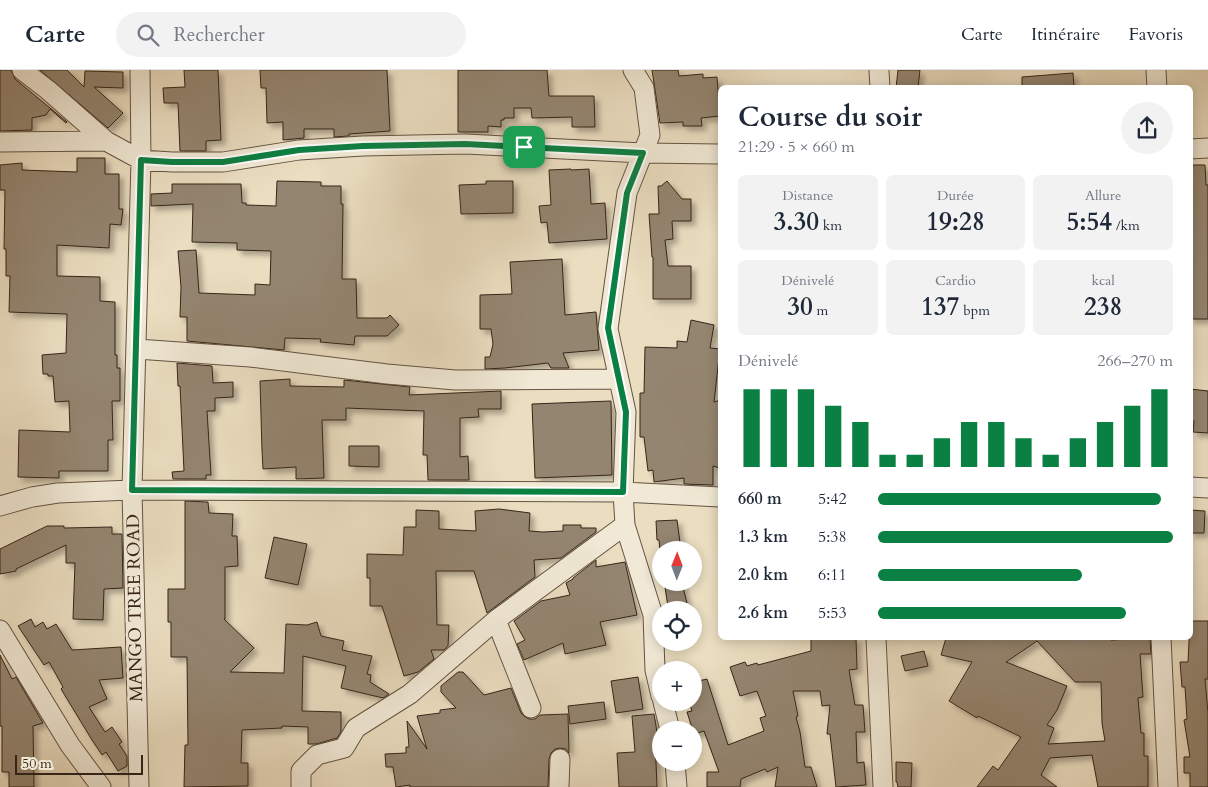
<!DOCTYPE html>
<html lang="fr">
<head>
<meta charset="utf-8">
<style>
	:root { --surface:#fff; --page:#f2f2f3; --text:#1f2937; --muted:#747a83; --line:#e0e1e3; --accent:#0b8043 }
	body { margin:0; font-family:Cardo,serif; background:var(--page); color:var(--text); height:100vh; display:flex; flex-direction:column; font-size:19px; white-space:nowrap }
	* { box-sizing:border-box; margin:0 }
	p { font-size:16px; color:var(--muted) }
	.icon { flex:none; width:28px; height:28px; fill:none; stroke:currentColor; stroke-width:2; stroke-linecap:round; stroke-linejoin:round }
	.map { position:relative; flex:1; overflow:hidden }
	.sheet { position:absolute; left:718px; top:15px; width:475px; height:555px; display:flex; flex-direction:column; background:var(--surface); border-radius:8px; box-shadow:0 2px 12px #0003 }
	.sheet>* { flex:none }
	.needle { width:32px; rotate:1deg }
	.controls { position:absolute; left:652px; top:471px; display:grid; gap:10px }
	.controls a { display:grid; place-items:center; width:50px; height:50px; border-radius:50%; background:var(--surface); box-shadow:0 2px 12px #0003; font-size:25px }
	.scale { position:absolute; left:15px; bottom:12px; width:128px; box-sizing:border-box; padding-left:5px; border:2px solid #372518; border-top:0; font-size:14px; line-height:18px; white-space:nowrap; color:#372518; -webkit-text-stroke:4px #f1e9d6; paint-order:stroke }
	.pin { position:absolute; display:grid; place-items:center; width:42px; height:42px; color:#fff; margin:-21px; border-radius:10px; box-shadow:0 2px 8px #0006 }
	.round { display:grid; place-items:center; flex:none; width:52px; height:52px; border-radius:26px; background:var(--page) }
	.headline { display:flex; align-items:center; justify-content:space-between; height:85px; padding:0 20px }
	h1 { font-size:28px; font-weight:700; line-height:38px }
	.stats { display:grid; grid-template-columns:repeat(3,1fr); gap:8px; height:85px; padding:5px 20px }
	.stats div { display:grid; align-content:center; border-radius:8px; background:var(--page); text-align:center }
	.stats b { font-size:25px; font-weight:700 }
	.stats small { font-size:14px; font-weight:400 }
	.stats p { font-size:14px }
	.chart { height:140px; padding:10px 20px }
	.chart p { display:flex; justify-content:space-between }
	.chart svg { width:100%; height:90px; margin-top:5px; stroke:var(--accent); stroke-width:6 }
	ul { padding:0 20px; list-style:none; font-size:16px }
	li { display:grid; grid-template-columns:80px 60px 1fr; align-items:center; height:38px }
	li i { height:12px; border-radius:6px; background:var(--accent) }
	header { display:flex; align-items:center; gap:30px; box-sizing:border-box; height:70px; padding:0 25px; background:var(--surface); border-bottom:1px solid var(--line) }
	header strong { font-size:24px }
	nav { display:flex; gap:28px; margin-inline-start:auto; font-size:18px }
	.search { width:350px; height:45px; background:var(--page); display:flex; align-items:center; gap:12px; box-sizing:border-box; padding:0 18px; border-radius:28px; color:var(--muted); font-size:19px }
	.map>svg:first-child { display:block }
</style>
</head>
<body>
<header>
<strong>Carte</strong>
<div class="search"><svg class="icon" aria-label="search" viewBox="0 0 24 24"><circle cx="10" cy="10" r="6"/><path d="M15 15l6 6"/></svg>Rechercher</div>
<nav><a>Carte</a><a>Itinéraire</a><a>Favoris</a></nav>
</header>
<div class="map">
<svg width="1208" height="717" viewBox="0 0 1208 717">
	<defs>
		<filter id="shadow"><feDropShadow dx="4.5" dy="4.5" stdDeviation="2.5" flood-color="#0004"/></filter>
	</defs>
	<rect width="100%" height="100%" fill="#eaddc0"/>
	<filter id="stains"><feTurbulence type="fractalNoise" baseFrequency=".004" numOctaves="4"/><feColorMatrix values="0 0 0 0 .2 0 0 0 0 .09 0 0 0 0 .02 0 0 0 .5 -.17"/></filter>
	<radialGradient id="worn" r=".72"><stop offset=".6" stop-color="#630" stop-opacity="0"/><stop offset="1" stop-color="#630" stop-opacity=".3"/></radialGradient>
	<path fill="#94856f" stroke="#372518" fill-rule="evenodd" filter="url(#shadow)" d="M0,0H11L15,9L67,52L66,53L50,39L46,45L32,48V60L0,61Z
		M40,0H67L84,17L85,1L123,2V18L94,17L123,43L108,58Z
		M184,0H218L221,70L206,71V81H180L178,33H164L163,18L185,17Z
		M260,0H387L390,61L349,64V66L334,67V59H304V68L283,70V52L267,53L266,18H261Z
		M458,0H547L549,26H594L595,57H572V47L532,48L531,38H514V48H504V50H501V57L488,56V62H458Z
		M652,0H678L679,6L703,4V8L717,7L720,46L701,48L702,56H683V52L660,53Z
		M898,0H920L918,18H896Z
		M1073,3L1074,17L1022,18V7Z
		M77,88H105V104H119V139H123L121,155L110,154L109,178L57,175V206L100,207V231L115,232V285H117V298H120V331H112L113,370H108V401H59V408L18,407L19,360L70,362L69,331L55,332L53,306H48V304H43L42,285L66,283L67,244L9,242L10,206H6V179H4L5,120H0V95L22,93V100L77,102Z
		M1190,95H1205L1206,115H1208V249H1190Z
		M571,99V100L589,99L591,134L605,133L607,169L549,173L547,152L541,153L539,136L551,135L549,100Z
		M277,111L321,112V116H341V134H343L342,209H356L357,248H387L390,245L399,255L387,266H355L354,275L320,272L321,269L285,268L284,280L187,271V247H180L181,217L178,181L196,180L199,223L255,225V214L270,215L271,181L237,180V173L192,172L193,134L151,136V124L172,123V114H241L242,133H246V135L276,136Z
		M486,111H513V143L461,144L459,115L486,114Z
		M667,111L682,129H691V151H672L673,169L665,170L668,196H691V229H653V187H652L649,144H659L658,116H661Z
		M562,189L565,245L596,242L599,280L563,283L569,298H551L548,293L505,298L485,299V287H490L493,274L491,259H480V225L512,224L510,192Z
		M691,250L714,255L710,278L720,279L714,332L720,330V398L713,396V415L684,414V408L654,412L653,400L648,401L644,367H640V323H644L645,277L677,278V271L687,272Z
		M177,293L212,296L213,313L233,312V327L215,328V341H207L211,405H206V409H173L172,402L184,401L180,316H178Z
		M290,309V316L344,317V310L410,317L409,325L501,321V339H478L479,347L460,348V387L468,386L469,410H428L427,385H423L424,341L346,338V350H322L324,408L296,409V397L263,399L262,380L260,311Z
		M1190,319L1208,321V363L1193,362L1194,351H1190Z
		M611,331L612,405L535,408L532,334Z
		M349,376H379V397L349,396Z
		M185,431L208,432L209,443L233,444L232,466H237L238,496L225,497V549H224L254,578L230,602L284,603L286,554L307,555L317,552L321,566L344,571L342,580L372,586L367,604L371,605L370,612L389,624L383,628L341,618L346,596L303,586L302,641L341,642V662L337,668L316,674H308V657L282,656V658L242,660L241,693H248V716L184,717L185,675H188L187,587H171V552H168V519H185Z
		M499,439L530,443L529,461L543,462L563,461V455H581V458H596V462L561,488L534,490L535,507L487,543L474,501H436L437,555H449L448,576L444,580H431L434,589L418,602L404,606L382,536H370V508H367V484L403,485L404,457H416V440L439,441V459L476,461L475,441Z
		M1190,440L1205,441L1204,463H1190Z
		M677,450L681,480H660L659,470H657L656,451Z
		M47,456H64V458L112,457V464H122L123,518L104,519L103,550L73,549L75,493H66V475L16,499V501L0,504V479Z
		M274,467L307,474L298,515L265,508Z
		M596,490V497L625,492L637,545L600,552L606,575L565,584L563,573L524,590L517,574L525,570L514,551L541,531L570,525L566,513L573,509V508Z
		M682,513L687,533L668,537L665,517Z
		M31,549L35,557L43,552L47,559L56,554L72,580L121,577L123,608L99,610L107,629L89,637L105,662L112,657L122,672L119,674L127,686V696L118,701L106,682L102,685L92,670L61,619L63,617L49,592L44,595L18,556Z
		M1190,551H1208V609H1205L1208,643V717H1190V703H1184V687H1190L1184,650L1187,649L1185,617H1182L1180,592H1188Z
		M811,568H856L857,599L849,600L855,635H863L865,662H856L857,693L864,692L866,715L836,717L830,664H827L830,635L822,636L820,621H793L798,646L796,647L800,662L805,697H811L817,717H775L778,697L767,702L765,699L741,709L740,717H707V702H719L704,661L694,664L687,642L692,641L689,632H694V612L707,609L728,675L764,661L760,648L766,646L757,621L740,626L730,597L745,592L747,596L757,593L758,595L811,581Z
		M946,568H1111V570L1150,568L1151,584H1140L1143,627L1138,628L1141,663H1144V686H1148V717H1098L1092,685L1050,688L1041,705L1057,717H977L993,696L998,700L1021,667L978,646L977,648L949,631L972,592L941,585ZM1037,571L1075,612H1101L1102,653L1105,671L1048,674L1054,658L1047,655L1057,640L1067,616L1006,592Z
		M924,581L928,596L905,601L901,586Z
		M0,585L12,609L16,607L43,653L33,656L34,717H9V702H2V656H0Z
		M458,602H463L484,625L511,618L521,643L524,646L529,649H535L540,645L568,644L569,683L566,679L560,678L555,679L551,683L549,689L548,717H410V715L396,717L393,697H386L385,684L406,683V677H409L407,651L427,679L417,646L440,643V640L456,638L441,622V616Z
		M638,607L643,639L616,643L611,611Z
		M604,632L606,649L570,654L568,636Z
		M654,644L658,668H655L657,717H619L617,683L635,682L632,646Z
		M896,692L912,693L911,717H898L897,712H896Z"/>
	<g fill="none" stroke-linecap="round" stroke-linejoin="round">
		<defs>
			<path id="street" d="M22,0L48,20L106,71L141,90L172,92H223L299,80L363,76L465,74L643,83L720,84
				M879,0L880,18
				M1156,0L1157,18
				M0,72L106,71
				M1190,79L1208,78
				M137,279L250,287L387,304L455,310L619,309
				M1190,417L1208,418
				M0,436L32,427L58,423L132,420L623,422L720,427
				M625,455L653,545L655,600L661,626
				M496,550L531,638
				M0,560L70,675L101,717
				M876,568L883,717
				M1161,568L1168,717
				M663,632L670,660
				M675,692L677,717
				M139,717L132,420L141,90L140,0
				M301,717V701L317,685L344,678L356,658L410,624L496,550L625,455L623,422L626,342L608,259L627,123L650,65L644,18L633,0
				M559,717L560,689"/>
		</defs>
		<use href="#street" stroke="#645342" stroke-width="21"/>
		<use href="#street" stroke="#f1e9d6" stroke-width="19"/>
	</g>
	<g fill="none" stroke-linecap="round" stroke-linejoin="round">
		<defs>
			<path id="route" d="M465,74L643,83L627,123L608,258L626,342L623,422L132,420L141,90L172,92H223L299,80L363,76Z"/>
		</defs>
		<use href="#route" stroke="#fff" stroke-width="10"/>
		<use href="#route" stroke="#0b8043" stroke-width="6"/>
	</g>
	<g text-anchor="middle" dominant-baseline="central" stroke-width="5" stroke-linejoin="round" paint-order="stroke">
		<g font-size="18" fill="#372518" stroke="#f1e9d6">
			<text transform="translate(135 538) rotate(-91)">MANGO TREE ROAD</text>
		</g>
	</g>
	<rect width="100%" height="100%" filter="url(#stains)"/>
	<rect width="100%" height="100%" fill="url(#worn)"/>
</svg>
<div class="controls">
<a><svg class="needle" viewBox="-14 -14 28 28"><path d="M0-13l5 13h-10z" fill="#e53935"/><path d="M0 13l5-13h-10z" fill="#747a83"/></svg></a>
<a><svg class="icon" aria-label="locate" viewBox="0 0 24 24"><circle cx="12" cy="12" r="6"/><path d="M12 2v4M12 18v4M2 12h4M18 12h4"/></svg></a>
<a>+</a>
<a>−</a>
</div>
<div class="scale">50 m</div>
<div class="pin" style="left:524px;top:77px;background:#1e9e55"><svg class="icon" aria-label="arrive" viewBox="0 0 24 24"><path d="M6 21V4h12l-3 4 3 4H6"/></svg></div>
<section class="sheet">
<div class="headline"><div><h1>Course du soir</h1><p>21:29 · 5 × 660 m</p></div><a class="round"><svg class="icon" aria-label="share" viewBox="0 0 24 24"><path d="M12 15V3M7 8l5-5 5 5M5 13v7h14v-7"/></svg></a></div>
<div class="stats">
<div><p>Distance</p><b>3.30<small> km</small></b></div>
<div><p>Durée</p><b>19:28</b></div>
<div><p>Allure</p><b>5:54<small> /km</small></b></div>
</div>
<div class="stats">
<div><p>Dénivelé</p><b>30<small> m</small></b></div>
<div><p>Cardio</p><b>137<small> bpm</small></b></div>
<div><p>kcal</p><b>238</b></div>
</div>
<div class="chart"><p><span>Dénivelé</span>266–270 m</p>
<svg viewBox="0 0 160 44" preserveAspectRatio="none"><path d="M5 44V6M15 44V6M25 44V6M35 44V14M45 44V22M55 44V38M65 44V38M75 44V30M85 44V22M95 44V22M105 44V30M115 44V38M125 44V30M135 44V22M145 44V14M155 44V6"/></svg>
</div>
<ul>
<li><b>660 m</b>5:42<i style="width:96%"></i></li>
<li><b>1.3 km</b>5:38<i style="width:100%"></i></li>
<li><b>2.0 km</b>6:11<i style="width:69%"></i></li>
<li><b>2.6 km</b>5:53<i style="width:84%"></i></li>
</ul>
</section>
</div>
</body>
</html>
